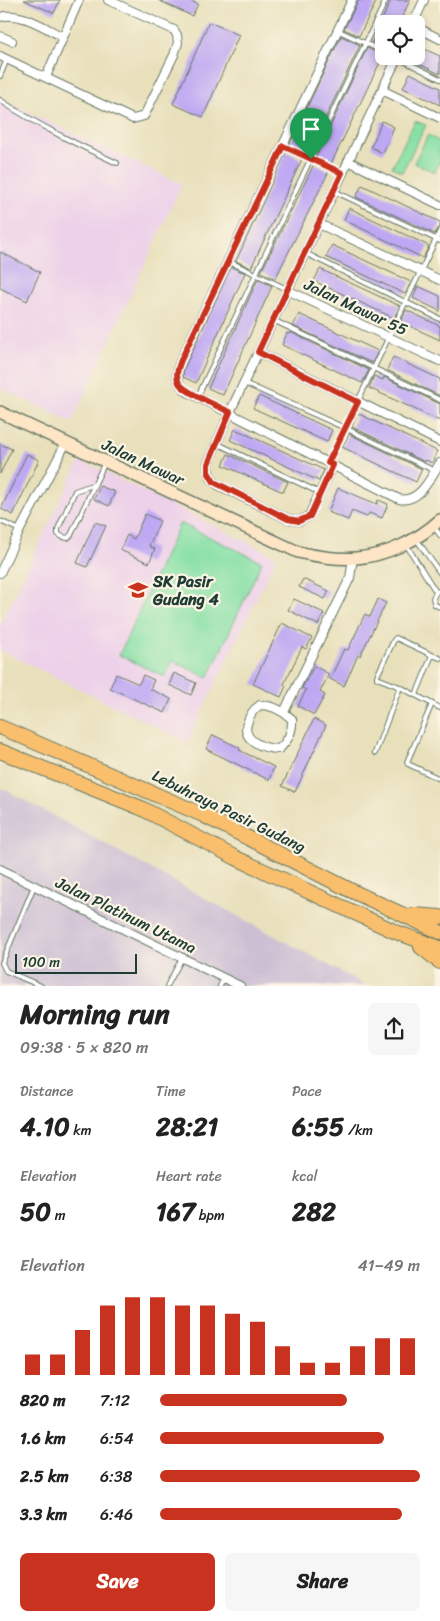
<!DOCTYPE html>
<html lang="en">
<head>
<meta charset="utf-8">
<style>
	:root { --surface:#fff; --page:#f6f6f6; --text:#222; --muted:#767676; --accent:#c8321e }
	body { margin:0; font-family:Sriracha,sans-serif; background:var(--page); color:var(--text); height:100vh; display:flex; flex-direction:column; font-size:19px; white-space:nowrap }
	* { box-sizing:border-box; margin:0 }
	p { font-size:16px; color:var(--muted) }
	.icon { flex:none; width:28px; height:28px; fill:none; stroke:currentColor; stroke-width:2; stroke-linecap:round; stroke-linejoin:round }
	.map { position:relative; height:986px; overflow:hidden }
	.side { display:flex; flex-direction:column; background:var(--surface); flex:1 }
	.side>* { flex:none }
	.fabs { position:absolute; left:375px; top:15px; display:grid; gap:10px }
	.fabs a { display:grid; place-items:center; width:50px; height:50px; border-radius:8px; background:var(--surface); box-shadow:0 2px 8px #0003; font-size:25px }
	.scale { position:absolute; left:15px; bottom:12px; width:122px; box-sizing:border-box; padding-left:5px; border:2px solid #1f3d34; border-top:0; font-size:14px; line-height:18px; white-space:nowrap; color:#1f3d34; -webkit-text-stroke:4px #fcf5e5; paint-order:stroke }
	.pin { position:absolute; display:grid; place-items:center; width:42px; height:42px; color:#fff; margin:-51px -21px; border-radius:50% 50% 50% 0; rotate:-45deg; box-shadow:0 0 5px #0007 }
	.pin .icon { rotate:45deg }
	.round { display:grid; place-items:center; flex:none; width:52px; height:52px; border-radius:8px; background:var(--page) }
	.head { display:flex; align-items:center; justify-content:space-between; height:85px; padding:0 20px }
	h1 { font-size:28px; font-weight:700; line-height:38px }
	.figures { display:grid; grid-template-columns:repeat(3,1fr); gap:8px; height:85px; padding:5px 20px }
	.figures div { display:grid; align-content:center }
	.figures b { font-size:25px; font-weight:700 }
	.figures small { font-size:14px; font-weight:400 }
	.figures p { font-size:14px }
	.chart { height:140px; padding:10px 20px }
	.chart p { display:flex; justify-content:space-between }
	.chart svg { width:100%; height:90px; margin-top:5px; stroke:var(--accent); stroke-width:6 }
	.action { display:flex; gap:10px; margin-top:auto; padding:10px 20px }
	.action a { flex:1; height:58px; border-radius:8px; background:var(--accent); color:#fff; font-size:20px; font-weight:700; line-height:58px; text-align:center }
	.action a+a { background:var(--page); color:var(--text) }
	ul { padding:0 20px; list-style:none; font-size:16px }
	li { display:grid; grid-template-columns:80px 60px 1fr; align-items:center; height:38px }
	li i { height:12px; border-radius:6px; background:var(--accent) }
	.map>svg:first-child { display:block }
</style>
</head>
<body>
<div class="map">
<svg width="440" height="986" viewBox="0 0 440 986">
	<rect width="100%" height="100%" fill="#fcf5e5"/>
	<filter id="ink" filterUnits="userSpaceOnUse"><feTurbulence type="fractalNoise" baseFrequency=".02" numOctaves="2"/><feDisplacementMap in="SourceGraphic" scale="10" xChannelSelector="R" yChannelSelector="G"/><feConvolveMatrix kernelMatrix="1 2 1 2 8 2 1 2 1" color-interpolation-filters="sRGB"/></filter>
	<filter id="wash" filterUnits="userSpaceOnUse"><feTurbulence type="fractalNoise" baseFrequency=".0096" numOctaves="4" result="noise"/><feDisplacementMap in="SourceGraphic" scale="20" xChannelSelector="R" yChannelSelector="G"/><feGaussianBlur stdDeviation="1.12" result="paint"/><feColorMatrix in="noise" values="0 0 0 0 0 0 0 0 0 0 0 0 0 0 0 0 0 1.4 0 .05"/><feComposite in="paint" operator="in"/></filter>
	<g filter="url(#wash)">
		<rect width="100%" height="100%" fill="#e8e0bb"/>
		<path fill="#edd1e9" d="M0,99L182,184L72,422L0,388Z
			M80,460L277,557L187,742L0,650V624Z"/>
		<path fill="#ccbfd4" d="M0,787L367,986H0Z"/>
		<path fill="#86e0a6" stroke="#528e6d" d="M415,121L426,125L402,172L392,167Z
			M428,135L440,142V160L435,172L414,163Z
			M180,523L262,562L208,678L173,661L165,677L119,655Z"/>
		<g id="blocks">
			<path fill="#bea8f3" d="M24,0H60L54,13Z
				M158,0H188L198,4L192,16Z
				M359,0H377L359,36L344,29Z
				M391,0H410L399,24H384V48L372,42Z
				M209,22L239,35L203,117L173,104Z
				M341,36L360,45L315,140L311,138L304,152L289,145Z
				M367,48L383,56L331,164L316,157Z
				M422,48L440,56V74L415,62Z
				M410,73L440,88V105L403,88Z
				M382,121L394,127L383,153L371,147Z
				M286,152L302,159L251,268L236,261Z
				M314,164L329,171L275,279L261,272Z
				M362,185L440,222V227L437,229L435,234L356,197Z
				M349,208L429,246L423,258L344,220Z
				M332,245L411,282L405,294L326,257Z
				M0,252L40,272L27,301L0,288Z
				M231,267L245,273L196,383L183,377L184,369Z
				M320,269L400,306L394,318L314,281Z
				M258,279L272,286L223,395L208,388Z
				M418,286L440,296V311L413,298Z
				M406,310L440,326V340L401,322Z
				M299,314L378,351L372,363L293,326Z
				M290,332L369,370L362,383L282,345L287,333L289,334Z
				M393,357L440,379V396L387,370Z
				M374,376L383,380L384,377L440,404V421L369,388Z
				M259,396L332,430L327,442L253,408Z
				M357,413L437,451L432,463L426,460L425,462L352,427Z
				M235,429L324,470L319,481L230,440Z
				M349,434L422,469L416,482L342,447Z
				M0,444L12,449L0,474Z
				M27,454L39,460L13,515L1,509Z
				M228,454L288,482L283,492L223,465Z
				M100,486L115,492L109,506L94,499Z
				M338,488L377,504L378,500L388,504L382,518L369,513L367,517L352,511L348,520L328,512Z
				M145,514L160,521L149,546L155,549L149,563L120,550L127,535L134,539Z
				M95,522L106,526L87,567L77,563Z
				M303,579L329,591L325,599L299,587Z
				M294,599L324,613L318,625L288,610Z
				M378,599L386,603L360,656L358,655L344,686L330,679L344,649L348,650L365,614L370,617Z
				M282,623L312,638L306,649L302,647L284,684L286,686L281,697L253,684Z
				M314,666L329,674L320,692L325,695L314,715L298,706L306,690L302,688Z
				M174,673L196,683L191,695L169,685Z
				M116,674L139,684L143,675L154,680L150,689L171,699L165,713L110,688Z
				M314,719L326,725L295,792L282,786Z
				M213,735L240,748L239,750L274,767L269,780L206,749Z"/>
		</g>
	</g>
	<g filter="url(#ink)">
		<use href="#blocks" fill-opacity="0" stroke="#657663" stroke-width="1"/>
		<g fill="none" stroke-linecap="round" stroke-linejoin="round">
			<defs>
				<path id="lane" d="M337,30L384,52
					M396,57L440,79
					M0,76L7,59
					M0,100C37,125 76,144 117,163
					M283,146L342,173
					M334,191L440,241
					M305,253L440,319
					M228,261L287,289
					M273,320L440,400
					M244,383L345,428L435,471
					M198,396L386,0
					M216,443L320,493
					M328,463L440,231
					M95,484L75,491L58,529V534L63,537L68,538L71,535L105,462
					M0,521L20,530
					M434,527L440,535
					M417,540L440,573
					M407,546L436,592
					M440,591L436,592L433,598L435,605L440,607
					M432,655L396,638L394,640L377,676V678L400,687L440,708
					M416,695L432,655L440,658
					M432,704L407,762L408,764L440,779
					M375,753L400,687
					M34,886L2,963L6,971L41,986
					M167,986L182,958
					M220,986L224,978"/>
				<path id="street" d="M352,0L181,360C176,372 175,382 186,391L399,499C420,503 430,478 440,463
					M0,17C21,11 45,28 63,37
					M413,24L424,0
					M416,27L440,39
					M0,36L12,41
					M0,56L133,119L144,116L174,55L178,43L177,35L174,30L108,0
					M46,77L79,0
					M382,90L440,118
					M348,161L440,205
					M319,224L440,280
					M287,290L440,361
					M258,352L440,442
					M333,465L309,516L299,521L288,519L218,485C210,479 208,473 208,464L230,412L398,56
					M0,573L20,530L66,443
					M260,705C273,705 283,711 292,719C293,731 288,741 279,749C264,749 239,740 248,721C251,713 253,710 260,705Z
					M284,712L350,578L353,558
					M0,869L240,986"/>
				<path id="secondary" d="M0,412L298,552C314,556 339,560 356,558C386,556 418,540 440,520"/>
				<path id="highway" d="M0,727L203,815L352,891L440,932
					M0,751L141,808L236,858L396,932L440,948
					M413,915L440,917
					M421,947L440,962"/>
			</defs>
			<use href="#lane" stroke="#657663" stroke-width="6"/>
			<use href="#street" stroke="#657663" stroke-width="10"/>
			<use href="#secondary" stroke="#657663" stroke-width="14"/>
			<use href="#highway" stroke="#657663" stroke-width="16"/>
			<use href="#lane" stroke="#fff" stroke-width="4"/>
			<use href="#street" stroke="#fff" stroke-width="8"/>
			<use href="#secondary" stroke="#fde5c5" stroke-width="11"/>
			<use href="#highway" stroke="#f9bf6d" stroke-width="14"/>
		</g>
	</g>
	<g fill="none" stroke-linecap="round" stroke-linejoin="round" filter="url(#ink)">
		<defs>
			<path id="route" d="M283,146L342,173L258,352L358,402L328,463L333,465L310,516L299,521L288,519L214,482L208,472V464L230,412C219,407 184,392 179,383C175,375 178,368 181,360Z"/>
		</defs>
		<use href="#route" stroke="#fff" stroke-width="10"/>
		<use href="#route" stroke="#c8321e" stroke-width="6"/>
	</g>
	<defs>
		<symbol id="school-bare" viewBox="-9 -9 18 18"><path d="M0-5L7-2L0 1L-7-2ZM-4 1L0 2.5L4 1V4Q0 6-4 4Z" fill="#c8321e" stroke="#fcf5e5" stroke-width="2.5" paint-order="stroke"/></symbol>
	</defs>
	<g fill-rule="evenodd">
		<use href="#school-bare" x="124" y="576" width="28" height="28"/>
	</g>
	<g text-anchor="middle" dominant-baseline="central" stroke-width="4.5" stroke-linejoin="round" paint-order="stroke">
		<g font-size="16" fill="#1f3d34" stroke="#fcf5e5">
			<text transform="translate(356 307) rotate(25)">Jalan Mawar 55</text>
			<text transform="translate(143 462) rotate(25)">Jalan Mawar</text>
			<text transform="translate(229 811) rotate(26)">Lebuhraya Pasir Gudang</text>
			<text transform="translate(126 915) rotate(26)">Jalan Platinum Utama</text>
		</g>
		<g font-size="16" font-weight="bold" fill="#1f3d34" stroke="#fcf5e5" text-anchor="start">
			<text x="153" y="581">SK Pasir<tspan x="153" dy="18">Gudang 4</tspan></text>
		</g>
	</g>
</svg>
<div class="fabs">
<a><svg class="icon" aria-label="locate" viewBox="0 0 24 24"><circle cx="12" cy="12" r="6"/><path d="M12 2v4M12 18v4M2 12h4M18 12h4"/></svg></a>
</div>
<div class="scale">100 m</div>
<div class="pin" style="left:311px;top:159px;background:#1e9e55"><svg class="icon" aria-label="arrive" viewBox="0 0 24 24"><path d="M6 21V4h12l-3 4 3 4H6"/></svg></div>
</div>
<section class="side">
<div class="head"><div><h1>Morning run</h1><p>09:38 · 5 × 820 m</p></div><a class="round"><svg class="icon" aria-label="share" viewBox="0 0 24 24"><path d="M12 15V3M7 8l5-5 5 5M5 13v7h14v-7"/></svg></a></div>
<div class="figures">
<div><p>Distance</p><b>4.10<small> km</small></b></div>
<div><p>Time</p><b>28:21</b></div>
<div><p>Pace</p><b>6:55<small> /km</small></b></div>
</div>
<div class="figures">
<div><p>Elevation</p><b>50<small> m</small></b></div>
<div><p>Heart rate</p><b>167<small> bpm</small></b></div>
<div><p>kcal</p><b>282</b></div>
</div>
<div class="chart"><p><span>Elevation</span>41–49 m</p>
<svg viewBox="0 0 160 44" preserveAspectRatio="none"><path d="M5 44V34M15 44V34M25 44V22M35 44V10M45 44V6M55 44V6M65 44V10M75 44V10M85 44V14M95 44V18M105 44V30M115 44V38M125 44V38M135 44V30M145 44V26M155 44V26"/></svg>
</div>
<ul>
<li><b>820 m</b>7:12<i style="width:72%"></i></li>
<li><b>1.6 km</b>6:54<i style="width:86%"></i></li>
<li><b>2.5 km</b>6:38<i style="width:100%"></i></li>
<li><b>3.3 km</b>6:46<i style="width:93%"></i></li>
</ul>
<div class="action"><a>Save</a><a>Share</a></div>
</section>
</body>
</html>
